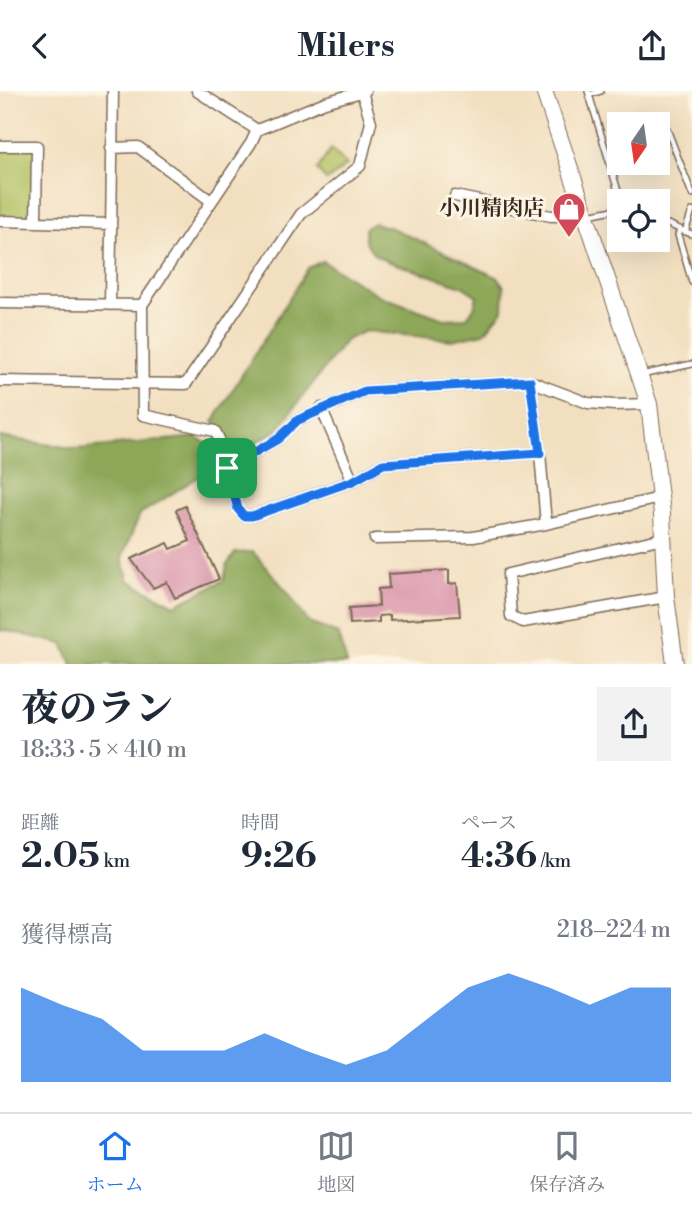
<!DOCTYPE html>
<html lang="ja">
<head>
<meta charset="utf-8">
<style>
	:root { --surface:#fff; --page:#f2f2f3; --text:#1f2937; --muted:#747a83; --line:#e0e1e3; --accent:#1a73e8 }
	body { margin:0; font-family:"Libre Bodoni","Noto Serif JP",serif; background:var(--page); color:var(--text); height:100vh; display:flex; flex-direction:column; font-size:26px; white-space:nowrap }
	* { box-sizing:border-box; margin:0 }
	p { font-size:23px; color:var(--muted) }
	.icon { flex:none; width:38px; height:38px; fill:none; stroke:currentColor; stroke-width:2; stroke-linecap:round; stroke-linejoin:round }
	.map { position:relative; height:573px; overflow:hidden }
	.sheet { display:flex; flex-direction:column; background:var(--surface); flex:1 }
	.sheet>* { flex:none }
	.needle { width:46px; rotate:193deg }
	.buttons { position:absolute; left:607px; top:21px; display:grid; gap:14px }
	.buttons a { display:grid; place-items:center; width:63px; height:63px; border-radius:0px; background:var(--surface); box-shadow:0 7px 28px #0002; font-size:35px }
	.pin { position:absolute; display:grid; place-items:center; width:60px; height:60px; color:#fff; margin:-30px; border-radius:14px; box-shadow:0 4px 10px #0006 }
	.round { display:grid; place-items:center; flex:none; width:74px; height:74px; border-radius:0px; background:var(--page) }
	.overview { display:flex; align-items:center; justify-content:space-between; height:119px; padding:0 21px }
	h1 { font-size:38px; font-weight:800; line-height:52px }
	.metrics { display:grid; grid-template-columns:repeat(3,1fr); gap:10px; height:119px; padding:7px 21px }
	.metrics div { display:grid; align-content:center }
	.metrics b { font-size:35px; font-weight:800 }
	.metrics small { font-size:19px; font-weight:400 }
	.metrics p { font-size:19px }
	.chart { height:196px; padding:14px 21px }
	.chart p { display:flex; justify-content:space-between }
	.chart svg { width:100%; height:126px; margin-top:7px; fill:var(--accent); opacity:.7 }
	header { display:flex; justify-content:space-between; align-items:center; height:91px; padding:0 21px; background:var(--surface); font-size:32px; font-weight:800 }
	.dock { display:flex; justify-content:space-around; align-items:center; height:98px; border-top:2px solid var(--line); background:var(--surface); font-size:19px; color:var(--muted) }
	.dock a { display:grid; justify-items:center; gap:4px }
	.dock .active { color:var(--accent) }
	.map>svg:first-child { display:block }
</style>
</head>
<body>
<header><svg class="icon" aria-label="back" viewBox="0 0 24 24"><path d="M15 5l-7 7 7 7"/></svg>Milers<svg class="icon" aria-label="share" viewBox="0 0 24 24"><path d="M12 15V3M7 8l5-5 5 5M5 13v7h14v-7"/></svg></header>
<div class="map">
<svg width="692" height="573" viewBox="0 0 692 573">
	<rect width="100%" height="100%" fill="#fcf5e5"/>
	<filter id="ink" filterUnits="userSpaceOnUse"><feTurbulence type="fractalNoise" baseFrequency=".0143" numOctaves="2"/><feDisplacementMap in="SourceGraphic" scale="14" xChannelSelector="R" yChannelSelector="G"/><feConvolveMatrix kernelMatrix="1 2 1 2 8 2 1 2 1" color-interpolation-filters="sRGB"/></filter>
	<filter id="wash" filterUnits="userSpaceOnUse"><feTurbulence type="fractalNoise" baseFrequency=".00686" numOctaves="4" result="noise"/><feDisplacementMap in="SourceGraphic" scale="28" xChannelSelector="R" yChannelSelector="G"/><feGaussianBlur stdDeviation="1.57" result="paint"/><feColorMatrix in="noise" values="0 0 0 0 0 0 0 0 0 0 0 0 0 0 0 0 0 1.4 0 .05"/><feComposite in="paint" operator="in"/></filter>
	<g filter="url(#wash)">
		<rect width="100%" height="100%" fill="#f2dfbf"/>
		<path fill="#b2c163" stroke="#767640" stroke-width="2" d="M0,55H37L36,131L0,130Z
			M331,58L347,74L327,90L317,79Z"/>
		<path fill="#8da759" stroke="#64683c" stroke-width="2" d="M374,132L392,137L499,187L504,196L503,219L484,242L452,249L365,240L346,249L277,339L249,356L228,357L222,336L213,331L308,177L322,170L380,205L444,228L466,227L474,217L477,205L462,195L387,170L374,163L365,150V137Z
			M0,346L77,358L196,346L207,353L212,371L206,381L140,423L122,466L129,490L175,514L224,489L227,474L235,462L253,461L286,499L309,532L338,543L347,573H72L63,553L3,539L0,540Z"/>
		<g id="blocks">
			<path fill="#d78ba5" d="M185,415L219,488L175,507L167,491L153,497L131,468L168,452L171,458L190,450L176,419Z
				M449,479V493L457,492L460,525L390,529V524L379,525V531L350,533L349,517L379,515L378,498L389,497L388,483Z"/>
		</g>
	</g>
	<g filter="url(#ink)">
		<use href="#blocks" fill-opacity="0" stroke="#7b6956" stroke-width="2"/>
		<g fill="none" stroke-linecap="round" stroke-linejoin="round">
			<defs>
				<path id="lane" d="M588,0L621,110
					M589,4L601,0
					M667,38L692,103
					M588,124L613,119L620,120
					M658,130C672,133 680,140 692,143
					M680,138L678,144L692,191
					M685,141L692,120
					M641,284L692,273"/>
				<path id="street" d="M197,0L257,39
					M365,0L325,11L257,39L251,52L142,214L143,324L215,340L219,348L238,418L244,425H252L353,390L383,373L540,362L546,433L660,407
					M0,55H37L36,131
					M111,57L138,56L211,110
					M455,105L551,125L587,124
					M0,130L111,133
					M0,212L142,214
					M110,214L113,0
					M0,290L186,293L301,123L360,75L371,31L362,1
					M530,290L540,362
					M321,317L353,390
					M227,377L278,348L298,329L365,300L530,290L588,312L614,314L649,313
					M663,447L508,483L511,525L523,531L666,506
					M375,448L473,446L546,433"/>
				<path id="secondary" d="M544,0L649,313L662,423L666,506L675,573"/>
			</defs>
			<use href="#lane" stroke="#7b6956" stroke-width="8"/>
			<use href="#street" stroke="#7b6956" stroke-width="13"/>
			<use href="#secondary" stroke="#7b6956" stroke-width="18"/>
			<use href="#lane" stroke="#fff" stroke-width="5"/>
			<use href="#street" stroke="#fff" stroke-width="10"/>
			<use href="#secondary" stroke="#fff" stroke-width="16"/>
		</g>
	</g>
	<g fill="none" stroke-linecap="round" stroke-linejoin="round" filter="url(#ink)">
		<defs>
			<path id="route" d="M530,290L540,362L383,373L353,390L252,425H244L238,418L227,377L278,348L298,329L365,300Z"/>
		</defs>
		<use href="#route" stroke="#fff" stroke-width="14"/>
		<use href="#route" stroke="#1a73e8" stroke-width="9"/>
	</g>
	<defs>
		<symbol id="shop-pin" viewBox="-11 -11 22 30"><path d="M0 17L-7.5 6A9.5 9.5 0 1 1 7.5 6Z" fill="#d1495b" stroke="#fcf5e5"/><path d="M-5-2.5h2.3a2.7 3.5 0 0 1 5.4 0H5L5.5 6h-11ZM-1.5-2.5h3a1.5 2.3 0 0 0-3 0Z" fill="#fff"/></symbol>
	</defs>
	<g fill-rule="evenodd">
		<use href="#shop-pin" x="550" y="99" width="38" height="52"/>
	</g>
	<g text-anchor="middle" dominant-baseline="central" stroke-width="6" stroke-linejoin="round" paint-order="stroke">
		<g font-size="21" font-weight="bold" fill="#3b2a1e" stroke="#fcf5e5" text-anchor="end">
			<text x="544" y="118">小川精肉店</text>
		</g>
	</g>
</svg>
<div class="buttons">
<a><svg class="needle" viewBox="-14 -14 28 28"><path d="M0-13l5 13h-10z" fill="#e53935"/><path d="M0 13l5-13h-10z" fill="#747a83"/></svg></a>
<a><svg class="icon" aria-label="locate" viewBox="0 0 24 24"><circle cx="12" cy="12" r="6"/><path d="M12 2v4M12 18v4M2 12h4M18 12h4"/></svg></a>
</div>
<div class="pin" style="left:227px;top:377px;background:#1e9e55"><svg class="icon" aria-label="arrive" viewBox="0 0 24 24"><path d="M6 21V4h12l-3 4 3 4H6"/></svg></div>
</div>
<section class="sheet">
<div class="overview"><div><h1>夜のラン</h1><p>18:33 · 5 × 410 m</p></div><a class="round"><svg class="icon" aria-label="share" viewBox="0 0 24 24"><path d="M12 15V3M7 8l5-5 5 5M5 13v7h14v-7"/></svg></a></div>
<div class="metrics">
<div><p>距離</p><b>2.05<small> km</small></b></div>
<div><p>時間</p><b>9:26</b></div>
<div><p>ペース</p><b>4:36<small> /km</small></b></div>
</div>
<div class="chart"><p><span>獲得標高</span>218–224 m</p>
<svg viewBox="0 0 160 44" preserveAspectRatio="none"><path d="M0 44V11L10 17L20 22L30 33L40 33L50 33L60 27L70 33L80 38L90 33L100 22L110 11L120 6L130 11L140 17L150 11L160 11V44z"/></svg>
</div>
</section>
<nav class="dock">
<a class="active"><svg class="icon" aria-label="home" viewBox="0 0 24 24"><path d="M3 11l9-7 9 7M6 9v11h12V9"/></svg>ホーム</a>
<a><svg class="icon" aria-label="map" viewBox="0 0 24 24"><path d="M3 6l6-2 6 2 6-2v14l-6 2-6-2-6 2zM9 4v14M15 6v14"/></svg>地図</a>
<a><svg class="icon" aria-label="saved" viewBox="0 0 24 24"><path d="M7 4h10v16l-5-4-5 4z"/></svg>保存済み</a>
</nav>
</body>
</html>
